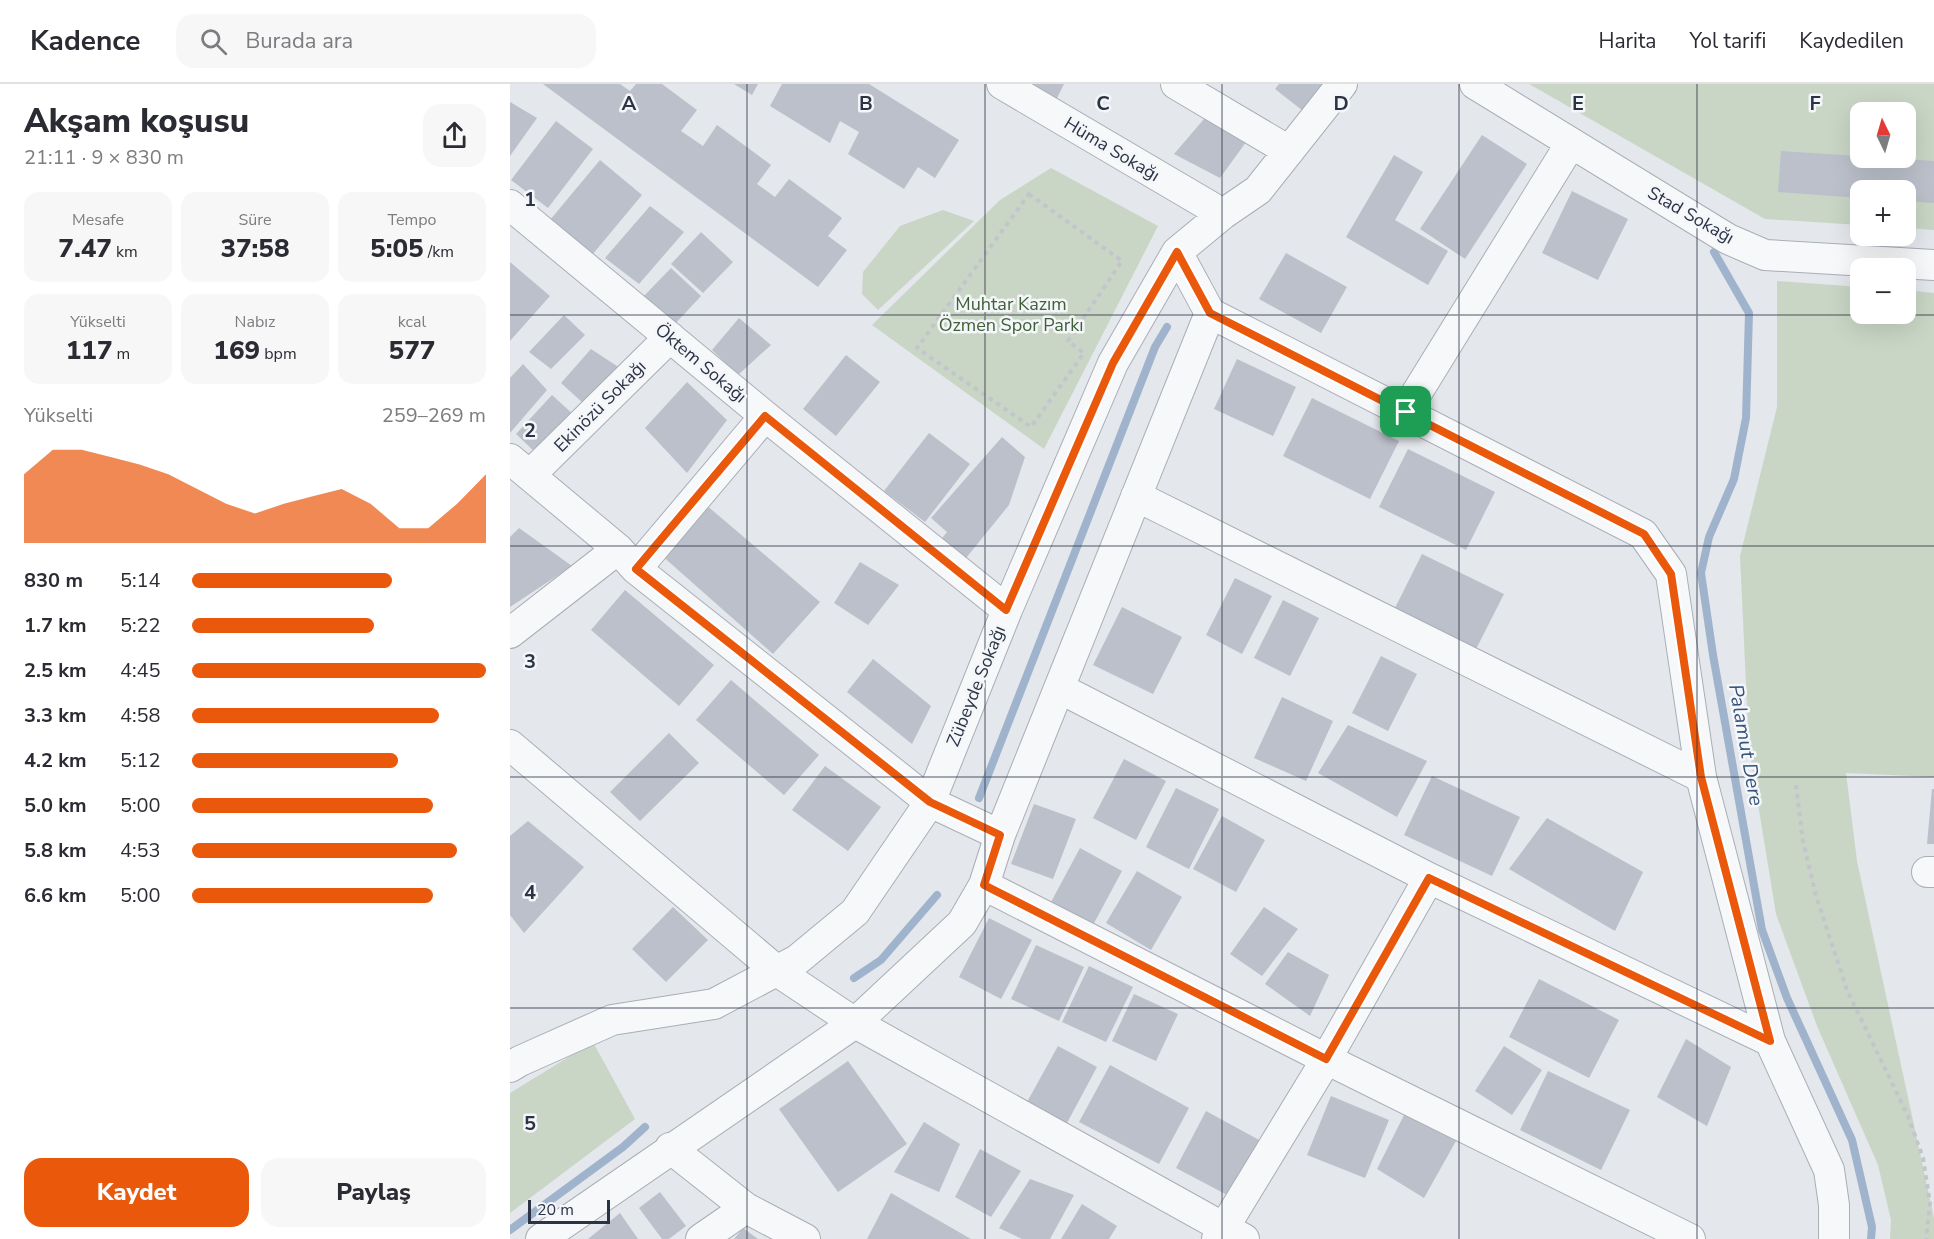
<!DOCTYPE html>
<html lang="tr">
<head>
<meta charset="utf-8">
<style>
	:root { --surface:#fff; --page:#f7f7f7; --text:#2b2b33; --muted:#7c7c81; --line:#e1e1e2; --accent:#ea580c }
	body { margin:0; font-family:"Nunito Sans",sans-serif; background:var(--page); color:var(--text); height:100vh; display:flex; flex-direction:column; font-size:22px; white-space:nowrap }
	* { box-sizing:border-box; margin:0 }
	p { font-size:20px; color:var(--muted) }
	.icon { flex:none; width:33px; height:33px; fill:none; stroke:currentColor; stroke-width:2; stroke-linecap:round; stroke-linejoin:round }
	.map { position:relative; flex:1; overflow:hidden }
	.side { display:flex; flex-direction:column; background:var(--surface); width:510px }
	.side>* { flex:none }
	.needle { width:39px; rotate:355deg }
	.fabs { position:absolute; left:1340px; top:18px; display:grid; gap:12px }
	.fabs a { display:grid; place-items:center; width:66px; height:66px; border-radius:12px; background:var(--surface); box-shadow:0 6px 24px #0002; font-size:30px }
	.scale { position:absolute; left:18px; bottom:15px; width:82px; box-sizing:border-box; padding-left:6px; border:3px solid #2b3445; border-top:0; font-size:16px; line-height:21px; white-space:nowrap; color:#2b3445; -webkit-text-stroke:4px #f4f6f9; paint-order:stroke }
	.pin { position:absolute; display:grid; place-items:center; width:51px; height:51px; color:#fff; margin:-26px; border-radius:12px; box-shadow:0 3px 9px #0006 }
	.round { display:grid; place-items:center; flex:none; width:63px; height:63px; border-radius:18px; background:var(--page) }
	.overview { display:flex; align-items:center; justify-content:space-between; height:102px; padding:0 24px }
	h1 { font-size:33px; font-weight:800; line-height:45px }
	.metrics { display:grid; grid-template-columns:repeat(3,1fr); gap:9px; height:102px; padding:6px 24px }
	.metrics div { display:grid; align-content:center; border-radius:15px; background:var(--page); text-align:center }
	.metrics b { font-size:26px; font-weight:800 }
	.metrics small { font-size:16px; font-weight:400 }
	.metrics p { font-size:16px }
	.chart { height:168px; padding:12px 24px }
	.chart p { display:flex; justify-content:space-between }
	.chart svg { width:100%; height:108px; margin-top:6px; fill:var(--accent); opacity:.7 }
	.cta { display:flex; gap:12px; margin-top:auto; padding:12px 24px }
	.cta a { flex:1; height:69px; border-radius:18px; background:var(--accent); color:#fff; font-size:24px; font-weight:800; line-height:69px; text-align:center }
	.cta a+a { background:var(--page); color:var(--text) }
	ul { padding:0 24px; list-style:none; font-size:20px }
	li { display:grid; grid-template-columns:96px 72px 1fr; align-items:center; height:45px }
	li i { height:15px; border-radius:8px; background:var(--accent) }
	header { display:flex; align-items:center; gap:36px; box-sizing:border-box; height:84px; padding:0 30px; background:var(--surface); border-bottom:2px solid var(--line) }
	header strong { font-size:28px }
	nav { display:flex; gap:33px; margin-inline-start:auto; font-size:21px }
	.search { width:420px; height:54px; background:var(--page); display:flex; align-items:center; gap:15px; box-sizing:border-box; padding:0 21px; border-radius:18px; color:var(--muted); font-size:22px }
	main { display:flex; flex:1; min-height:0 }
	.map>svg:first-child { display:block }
</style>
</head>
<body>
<header>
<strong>Kadence</strong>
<div class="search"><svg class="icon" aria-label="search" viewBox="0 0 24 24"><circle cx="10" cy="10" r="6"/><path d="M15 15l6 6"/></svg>Burada ara</div>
<nav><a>Harita</a><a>Yol tarifi</a><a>Kaydedilen</a></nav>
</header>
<main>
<section class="side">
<div class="overview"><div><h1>Akşam koşusu</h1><p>21:11 · 9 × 830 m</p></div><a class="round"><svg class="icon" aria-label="share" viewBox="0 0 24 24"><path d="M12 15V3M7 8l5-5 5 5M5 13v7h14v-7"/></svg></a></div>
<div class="metrics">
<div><p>Mesafe</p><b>7.47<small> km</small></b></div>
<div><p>Süre</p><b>37:58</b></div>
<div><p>Tempo</p><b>5:05<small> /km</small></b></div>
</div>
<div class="metrics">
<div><p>Yükselti</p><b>117<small> m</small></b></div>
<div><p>Nabız</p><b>169<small> bpm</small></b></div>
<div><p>kcal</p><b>577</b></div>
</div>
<div class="chart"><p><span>Yükselti</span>259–269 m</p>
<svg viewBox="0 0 160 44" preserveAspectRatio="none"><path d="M0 44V16L10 6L20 6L30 9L40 12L50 16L60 22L70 28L80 32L90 28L100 25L110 22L120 28L130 38L140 38L150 28L160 16V44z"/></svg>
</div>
<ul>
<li><b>830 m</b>5:14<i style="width:68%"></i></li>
<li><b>1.7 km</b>5:22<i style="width:62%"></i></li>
<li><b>2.5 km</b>4:45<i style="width:100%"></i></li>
<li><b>3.3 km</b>4:58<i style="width:84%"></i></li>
<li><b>4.2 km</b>5:12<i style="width:70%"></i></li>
<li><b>5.0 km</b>5:00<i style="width:82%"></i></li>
<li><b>5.8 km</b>4:53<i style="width:90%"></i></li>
<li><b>6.6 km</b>5:00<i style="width:82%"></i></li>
</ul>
<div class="cta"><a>Kaydet</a><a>Paylaş</a></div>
</section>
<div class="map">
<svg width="1424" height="1155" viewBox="0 0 1424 1155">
	<rect width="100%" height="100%" fill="#e4e7ec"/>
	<path fill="#c9d6c5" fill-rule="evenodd" d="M1019,0H1424V146L1395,144V106H1350V141L1255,135ZM1350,28H1395V74H1350Z
		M541,84L648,142L534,365L362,241L490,116Z
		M433,126L464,137L368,226L352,210L353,188L390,142Z
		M1267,197L1350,203V230H1395V206L1424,209V693L1336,689L1347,777L1424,1134V1155H1380L1381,1136L1368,1081L1307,942L1266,830L1239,665L1230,472L1267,323Z
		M83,958L125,1035L0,1129V1009Z"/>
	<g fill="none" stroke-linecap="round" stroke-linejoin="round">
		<path stroke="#9fb4cc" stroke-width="8" d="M1204,168L1239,229L1236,334L1224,395L1199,453L1191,489L1203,571L1252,846L1277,914L1342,1056L1362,1143L1361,1155
			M469,714L645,263L657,243
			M344,894L371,876L427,811
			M0,1146L113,1063L135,1043"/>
	</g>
	<path fill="#bbc0ca" d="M33,0H110L120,7L126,0H152L187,26L171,47L193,62L207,41L261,81L247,100L265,113L279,95L332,134L318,152L337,166L308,203Z
		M224,0H248L242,11Z
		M272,0H359L449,56L425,94L408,83L394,105L338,70L349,48L330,37L320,59L260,22Z
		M517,0H554L546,16Z
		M769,0H823L802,34L765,5Z
		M0,18L27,34L0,72Z
		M700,28L739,54L710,94L664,70Z
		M46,37L83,65L38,124L1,96Z
		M972,51L1017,80L955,175L910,145Z
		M1271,67L1424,77V119L1395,117V106H1350V114L1268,108Z
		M884,71L913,88L885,136L938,167L918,201L836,153Z
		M90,76L132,111L82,171L40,136Z
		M1062,107L1118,135L1088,196L1032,169Z
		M140,122L174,148L129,200L95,174Z
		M191,148L223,178L193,209L161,180Z
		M776,169L837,203L811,249L749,215Z
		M0,178L40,212L0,257Z
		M161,184L191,212L163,242L132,214Z
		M54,231L75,251L41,285L19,268Z
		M229,234L261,261L228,291L202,266Z
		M81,265L113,286L74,320L51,299Z
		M336,271L370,298L326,352L293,325Z
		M727,275L786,303L763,352L704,325Z
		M13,280L37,306L0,349V294Z
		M177,298L217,336L177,389L135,344Z
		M42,311L65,332L27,370L6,350Z
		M802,314L889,357L860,415L773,372Z
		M419,349L460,380L415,438L374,407Z
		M492,353L515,373L499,421L452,479L429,458L437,448L421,434Z
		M898,365L985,408L956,466L869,423Z
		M195,420L310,518L263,570L150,470Z
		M9,444L62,482L0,523V453Z
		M912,470L994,510L964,569L883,528Z
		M350,478L389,501L358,541L324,519Z
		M725,494L762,512L732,570L696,551Z
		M115,506L204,581L169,622L81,546Z
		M773,516L809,534L780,592L744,574Z
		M612,523L672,553L643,610L583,581Z
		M871,572L907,590L878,647L842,629Z
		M363,575L421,622L402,660L337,608Z
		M221,596L309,671L274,711L186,636Z
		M772,613L823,637L796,697L744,674Z
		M838,641L917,677L887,733L808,689Z
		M159,649L189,679L130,737L100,708Z
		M614,675L656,697L626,756L583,734Z
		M315,682L371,723L338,767L282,726Z
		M922,692L1010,733L982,792L894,751Z
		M666,704L709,725L679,785L636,763Z
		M1422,705H1424V760H1417Z
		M524,720L566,735L543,795L501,780Z
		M712,732L755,756L726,808L683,785Z
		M1037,734L1133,788L1105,847L999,785Z
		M18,737L74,783L14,849L0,831V752Z
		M570,764L612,787L583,841L541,818Z
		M627,787L672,813L641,866L596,839Z
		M163,823L198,856L156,898L122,865Z
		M754,823L788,845L752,892L720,870Z
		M479,834L522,856L491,915L449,893Z
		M526,861L574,883L549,937L501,915Z
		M778,868L819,891L800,932L755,900Z
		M579,882L623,903L596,958L552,938Z
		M1029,895L1109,936L1079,994L999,953Z
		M624,910L668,930L646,977L602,957Z
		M1176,955L1221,983L1197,1042L1147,1013Z
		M548,962L587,983L557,1039L517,1018Z
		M994,962L1032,986L1002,1031L965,1007Z
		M338,977L397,1060L328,1108L269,1025Z
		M600,981L679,1024L649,1080L569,1038Z
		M1038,987L1120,1026L1091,1086L1010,1046Z
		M821,1012L879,1036L855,1094L797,1071Z
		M696,1027L751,1057L721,1113L666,1084Z
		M894,1031L946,1057L914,1114L867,1085Z
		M414,1038L450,1060L429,1108L384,1088Z
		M470,1065L511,1087L481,1133L445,1113Z
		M520,1095L564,1111L540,1155H512L489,1144Z
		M150,1108L176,1142L159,1155H152L129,1124Z
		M381,1109L461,1155H357Z
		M572,1120L607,1142L599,1155H551Z
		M110,1129L128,1155H78Z
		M233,1144L248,1155H224Z"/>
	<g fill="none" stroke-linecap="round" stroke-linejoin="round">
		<defs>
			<path id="street" d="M492,0L713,130
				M666,0L779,67
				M965,0L1218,155L1255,171L1424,181
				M0,121L255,332L497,526
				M667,168L700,229
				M700,229L1133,450L1161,490L1191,693L1260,957L1319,1086L1324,1121V1155
				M895,328L1061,59
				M0,375L108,465L126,485L420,718L490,751
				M20,391L160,253
				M626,412L1191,693
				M126,485L255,332
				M0,549L108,465
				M549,604L919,794L1260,957
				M0,661L267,887L345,939L734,1155
				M1417,788H1424
				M474,801L816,975L1180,1155
				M0,983L10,977L102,936L204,920L287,876L345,828L420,718L497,526L603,279L667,168L713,130L748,106L832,0
				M160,1064L236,1124L295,1155
				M31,1155L345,939L452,839L474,801L490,751L700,229
				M191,1155L236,1124
				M707,1155L810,986L919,794"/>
		</defs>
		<use href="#street" stroke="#a9aeb7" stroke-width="32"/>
		<path stroke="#c2c5cb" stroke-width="4" stroke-dasharray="4.5 4.5" stroke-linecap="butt" d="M519,110L612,177L558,257L574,269L521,343L407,264Z
			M1286,701L1293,757L1306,812L1337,906L1398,1032L1413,1074L1420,1119L1416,1155"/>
		<use href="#street" stroke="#f7f8fa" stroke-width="30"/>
	</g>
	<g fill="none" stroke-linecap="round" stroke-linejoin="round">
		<defs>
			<path id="route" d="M667,168L700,229L1134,450L1161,490L1191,693L1260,957L919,794L816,975L474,801L490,751L420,718L126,485L255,332L496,526L603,279Z"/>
		</defs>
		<use href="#route" stroke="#fff" stroke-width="12"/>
		<use href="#route" stroke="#ea580c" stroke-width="8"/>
	</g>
	<path fill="none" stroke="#2b3445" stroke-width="1.5" stroke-opacity="0.55" d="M237,0V1155M475,0V1155M712,0V1155M949,0V1155M1187,0V1155M0,231H1424M0,462H1424M0,693H1424M0,924H1424"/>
	<g text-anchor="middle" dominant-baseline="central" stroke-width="5" stroke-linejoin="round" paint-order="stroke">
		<g font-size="18" fill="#2b3445" stroke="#f4f6f9">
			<text transform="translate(602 65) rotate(31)">Hüma Sokağı</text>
			<text transform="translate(1181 131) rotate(30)">Stad Sokağı</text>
			<text transform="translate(191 279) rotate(40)">Öktem Sokağı</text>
			<text transform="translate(90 322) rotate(-45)">Ekinözü Sokağı</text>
			<text transform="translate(466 602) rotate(-68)">Zübeyde Sokağı</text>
		</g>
		<g font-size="18" fill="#3f6138" stroke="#f4f6f9">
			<text x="501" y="220">Muhtar Kazım<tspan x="501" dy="21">Özmen Spor Parkı</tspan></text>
		</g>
		<g font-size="20" font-style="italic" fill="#34527a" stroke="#f4f6f9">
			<text transform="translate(1236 661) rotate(80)">Palamut Dere</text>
		</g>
	</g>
	<g font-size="20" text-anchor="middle" font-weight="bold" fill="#2b3445" stroke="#f4f6f9" stroke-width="5" stroke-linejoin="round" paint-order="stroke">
		<text x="119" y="26">A</text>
		<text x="356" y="26">B</text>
		<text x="593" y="26">C</text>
		<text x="831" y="26">D</text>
		<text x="1068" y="26">E</text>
		<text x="1305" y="26">F</text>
		<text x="20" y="122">1</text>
		<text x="20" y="353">2</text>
		<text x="20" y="584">3</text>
		<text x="20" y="815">4</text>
		<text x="20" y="1046">5</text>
	</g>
</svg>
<div class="fabs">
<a><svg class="needle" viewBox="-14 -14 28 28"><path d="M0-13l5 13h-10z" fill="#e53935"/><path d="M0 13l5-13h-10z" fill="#7c7c81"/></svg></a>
<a>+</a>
<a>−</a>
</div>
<div class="scale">20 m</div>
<div class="pin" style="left:896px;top:328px;background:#1e9e55"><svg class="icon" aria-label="arrive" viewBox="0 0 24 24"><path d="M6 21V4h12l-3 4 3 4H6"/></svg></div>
</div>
</main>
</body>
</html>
